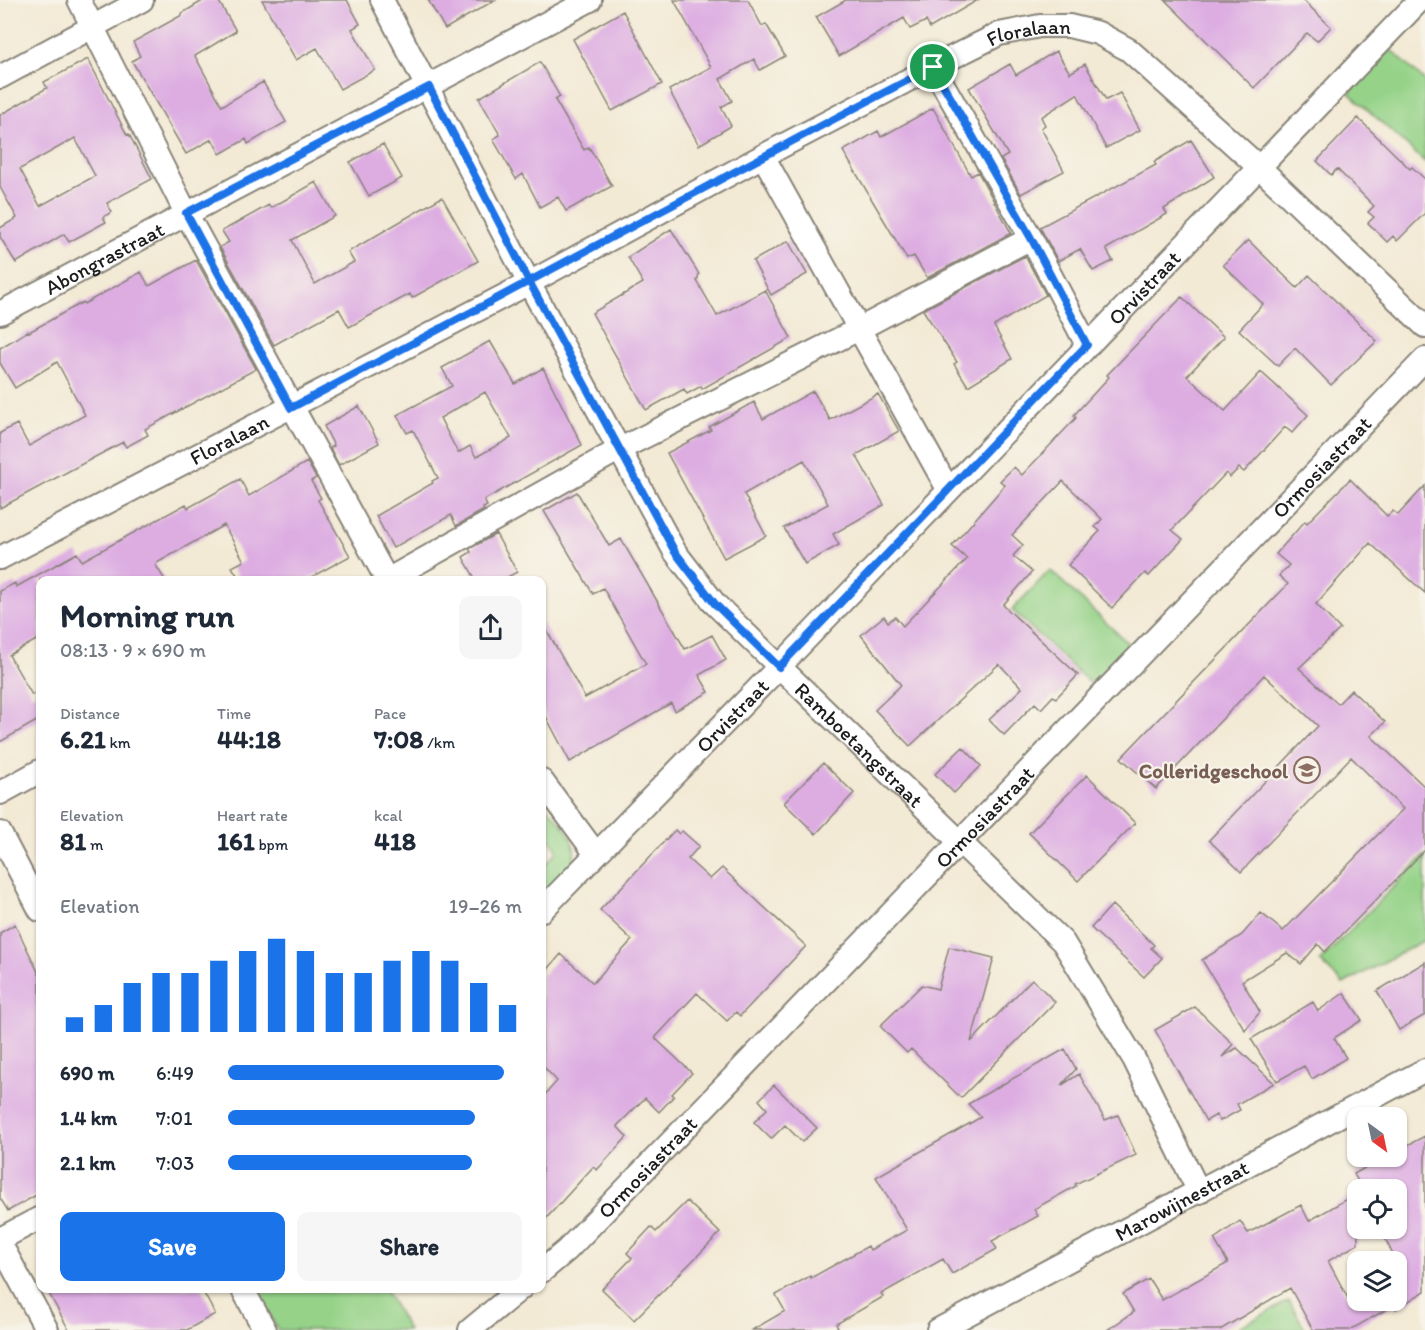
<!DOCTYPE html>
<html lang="en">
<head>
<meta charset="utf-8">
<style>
	:root { --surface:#fff; --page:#f6f6f7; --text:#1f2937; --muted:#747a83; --accent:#1a73e8 }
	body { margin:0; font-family:Itim,sans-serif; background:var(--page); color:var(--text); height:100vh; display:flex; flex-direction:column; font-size:22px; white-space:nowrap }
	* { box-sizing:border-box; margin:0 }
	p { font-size:20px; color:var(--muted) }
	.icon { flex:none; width:33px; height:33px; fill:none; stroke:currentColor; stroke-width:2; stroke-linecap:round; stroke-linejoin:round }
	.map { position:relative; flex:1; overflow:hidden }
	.details { position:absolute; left:36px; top:576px; width:510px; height:717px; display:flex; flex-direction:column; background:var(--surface); border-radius:12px; box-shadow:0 2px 4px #0004 }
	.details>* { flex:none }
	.needle { width:39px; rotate:147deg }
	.controls { position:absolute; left:1347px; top:1107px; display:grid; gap:12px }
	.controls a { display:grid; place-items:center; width:60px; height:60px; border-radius:12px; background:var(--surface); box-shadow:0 2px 4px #0004; font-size:30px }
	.pin { position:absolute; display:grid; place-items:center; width:51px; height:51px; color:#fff; margin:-26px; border:3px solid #fff; border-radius:50%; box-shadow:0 2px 6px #0007 }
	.round { display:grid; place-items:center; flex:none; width:63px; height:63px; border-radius:12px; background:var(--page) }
	.headline { display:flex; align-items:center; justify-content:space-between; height:102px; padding:0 24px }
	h1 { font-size:33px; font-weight:700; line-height:45px }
	.figures { display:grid; grid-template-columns:repeat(3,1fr); gap:9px; height:102px; padding:6px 24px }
	.figures div { display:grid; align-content:center }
	.figures b { font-size:26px; font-weight:700 }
	.figures small { font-size:16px; font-weight:400 }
	.figures p { font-size:16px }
	.chart { height:168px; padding:12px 24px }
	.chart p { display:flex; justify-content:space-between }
	.chart svg { width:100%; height:108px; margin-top:6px; stroke:var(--accent); stroke-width:6 }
	.action { display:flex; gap:12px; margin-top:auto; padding:12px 24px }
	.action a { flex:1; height:69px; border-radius:12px; background:var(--accent); color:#fff; font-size:24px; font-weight:700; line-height:69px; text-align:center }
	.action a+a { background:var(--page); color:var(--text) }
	ul { padding:0 24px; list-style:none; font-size:20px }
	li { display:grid; grid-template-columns:96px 72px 1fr; align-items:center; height:45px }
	li i { height:15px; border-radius:8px; background:var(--accent) }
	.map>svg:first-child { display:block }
</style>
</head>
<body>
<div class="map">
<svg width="1425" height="1330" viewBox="0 0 1425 1330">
	<rect width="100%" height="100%" fill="#f7f3e8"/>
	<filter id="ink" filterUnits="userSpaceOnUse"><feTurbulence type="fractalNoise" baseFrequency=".0167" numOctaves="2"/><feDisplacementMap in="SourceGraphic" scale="12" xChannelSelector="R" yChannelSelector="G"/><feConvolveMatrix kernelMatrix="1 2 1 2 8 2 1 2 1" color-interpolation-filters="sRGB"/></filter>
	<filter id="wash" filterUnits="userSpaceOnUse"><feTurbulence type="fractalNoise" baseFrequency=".008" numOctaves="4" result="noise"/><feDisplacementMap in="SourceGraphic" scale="24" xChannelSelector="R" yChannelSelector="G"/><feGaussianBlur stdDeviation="1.35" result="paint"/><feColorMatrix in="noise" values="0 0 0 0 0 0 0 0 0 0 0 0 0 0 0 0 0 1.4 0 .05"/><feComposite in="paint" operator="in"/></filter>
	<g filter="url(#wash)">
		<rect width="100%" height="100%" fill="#f3ead5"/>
		<path fill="#96d389" stroke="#597852" stroke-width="1.5" d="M1390,49L1425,81V162L1349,93Z
			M1050,570L1133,648L1095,688L1012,610Z
			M542,802C557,817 584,843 571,866C564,877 551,887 542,896V868L555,854L557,848L542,831Z
			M1425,855V940L1343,984L1320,961Z
			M255,1289H385L408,1330H278Z
			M1289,1301L1306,1330H1241L1239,1327Z"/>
		<g id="blocks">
			<path fill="#ddade2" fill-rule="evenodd" d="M204,0H218L236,31L195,56L222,106L263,82L286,122L248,144L246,139L220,154L212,139L186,154L132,61L140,56L133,42L182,15L181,14Z
				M262,0H347L360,24L352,29L375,70L340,89L317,48L296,60Z
				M428,0H495L445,29Z
				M674,0H748L762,26L766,24L785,56L760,70L754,59L720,79L732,101L721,107L731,126L699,145L669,90L711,67Z
				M846,0H978L930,28L926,21L910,29L904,18L839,56L816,17Z
				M1165,0H1303L1331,27L1317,41L1307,33L1254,88Z
				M623,11L662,84L612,111L573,39Z
				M1056,51L1070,73L1085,64L1106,100L1120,93L1140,130L1106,148L1077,94L1041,117L1045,125L1041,128L1064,171L1021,194L1001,159L1008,155L969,88L1010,64L1016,75Z
				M88,59L127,135L129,134L152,179L107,203L112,212L103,217L106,222L69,242L64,234L16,263L0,237V228L17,218L0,187V115L47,88L44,82ZM75,138L95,176L40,206L20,169Z
				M540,62L560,97L555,100L584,150L589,147L612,186L566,211L558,197L540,207L523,174L516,179L493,139L500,135L479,98Z
				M933,108L971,176L978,172L1011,233L927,278L914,256L907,259L843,151L878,131L881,137Z
				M1358,118L1410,169L1412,167L1425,179V213L1397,241L1393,236L1387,242L1368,223L1374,217L1368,212L1374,206L1337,169L1331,175L1317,161Z
				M1191,140L1214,177L1164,209L1167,214L1106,249L1113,261L1093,271L1080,249L1058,261L1040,227L1156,165L1154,162Z
				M383,144L402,178L369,196L350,162Z
				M316,182L335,216L292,240L315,284L354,262L348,252L442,197L478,261L412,298L410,294L349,327L339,309L274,345L220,247L229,242L222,231L269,205L271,208Z
				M671,229L699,274L697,281L717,316L765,290L791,338L702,389L701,386L687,394L684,389L646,410L592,313L643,283L628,257Z
				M1248,240L1297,288L1309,275L1377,341L1331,385L1295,348L1278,366L1239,330L1263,304L1223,265Z
				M788,241L807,274L771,295L753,261Z
				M1025,256L1046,295L994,326L1012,359L968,386L954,364L957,362L923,310Z
				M196,260L256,369L145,429L148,435L126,447L123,442L0,508V433L17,424L29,446L85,415L57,362L15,388L0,363V348L28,331L29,332L83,302L84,304L141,272L149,286Z
				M1182,297L1224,337L1187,376L1225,411L1261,372L1308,415L1292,433L1285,427L1244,472L1239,468L1230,477L1226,473L1172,530L1183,539L1149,576L1145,573L1112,608L1068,565L1100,531L1095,527L1102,519L1063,481L1012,535L1023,545L1013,556L1032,572L1003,605L1078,675L1056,698L1053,696L1041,709L1035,703L1004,735L989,720L1022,688L999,664L910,746L875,710L901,685L861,635L884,616L888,622L895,617L903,626L967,559L952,546L1005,485L1000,481L1014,467L1022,475L1076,418L1074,415L1109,377L1107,375Z
				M490,341L515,384L543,368L582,445L484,500L487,506L483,508L484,510L456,526L451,515L393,548L376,516L433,483L432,481L438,478L413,430L407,433L397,415L452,386L442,368ZM485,392L511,438L476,457L470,446L458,453L440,418Z
				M813,391L830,420L878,394L899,431L856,455L884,505L833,534L839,545L805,564L784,528L828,504L804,460L744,494L766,536L724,558L667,453L711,430L709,427L754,402L763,419Z
				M359,406L379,443L339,465L330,448L334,446L324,426Z
				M307,462L316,478L311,481L321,498L318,500L350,556L306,580H240L232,567L244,561L224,525L155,564L165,580H40V638L9,655L32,695L40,690V719L0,742V591L15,583L16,587L77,553L82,561L186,504L188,508L240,479L249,496Z
				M1350,479L1387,516L1393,511L1398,515L1425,486V593L1370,543L1316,604L1340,629L1299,668L1338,704L1351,690L1385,722L1371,736L1425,787V850L1325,952L1318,944L1301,964L1287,953L1242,981L1260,1012L1245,1030L1202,960L1242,935L1261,913L1283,931L1403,809L1351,757L1241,872L1209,840L1318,726L1264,675L1156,789L1121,758L1288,584L1279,576L1289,565L1276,554L1305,521L1307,523Z
				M577,492L609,546L621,539L685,649L712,635L726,660L699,675L709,692L675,711L671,703L570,762L542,709V622L585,698L646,664L603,588L593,594L544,511Z
				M496,534L517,572L502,580H476L463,557L471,552L469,549Z
				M963,747L981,766L954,793L935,774Z
				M823,763L854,793L816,834L784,803Z
				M1087,775L1135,823L1078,881L1029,833Z
				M675,830L679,834L682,831L699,846L688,859L710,879L722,868L806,946L740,1016L736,1012L727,1021L697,993L655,1038L692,1073L672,1094L674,1096L659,1112L645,1098L617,1126L627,1137L597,1170L593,1167L542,1223V1098L557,1081L542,1065V976L561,954L593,983L632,940L600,910Z
				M1112,905L1154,945L1151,948L1162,958L1144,977L1091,928Z
				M15,924L40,976V1193L8,1211L0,1198V933Z
				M949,947L994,958L971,1042L1032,979L1055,1002L961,1098L911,1049L907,1053L880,1026L922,985L938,989Z
				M1425,962V1015L1399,1030L1377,991Z
				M1344,993L1362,1020L1334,1038L1346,1058L1312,1079L1304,1066L1277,1081L1251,1039L1313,1002L1318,1011Z
				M1195,1007L1233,1044L1222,1057L1237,1048L1274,1083L1237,1104L1240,1110L1220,1121L1216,1115L1206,1121L1155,1030Z
				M1065,1049L1076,1069L1062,1085L1079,1074L1105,1120L1118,1115L1136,1155L1075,1184L1076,1186L1034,1209L1038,1216L992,1241L997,1249L952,1274L943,1259L881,1294L883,1297L836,1324L839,1330H752L785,1311L776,1295L810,1276L811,1278L868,1246L870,1250L907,1230L876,1177L981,1117L968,1104Z
				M774,1085L817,1128L802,1142L785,1125L771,1139L754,1122L767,1109L759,1100Z
				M1425,1136V1291L1396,1309V1304L1350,1330H1313L1290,1288L1220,1330H1107L1134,1312L1123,1294L1149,1279L1162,1300L1228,1263L1214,1239L1240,1221L1248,1233L1301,1205L1309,1221L1357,1193L1358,1244L1328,1261L1349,1300H1396V1261L1380,1228H1396V1190H1363L1354,1174L1386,1156H1396V1151Z
				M687,1201L720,1233L634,1320L602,1289L632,1258L627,1253L651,1227L656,1232Z
				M46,1288H201L215,1314L187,1330H69Z"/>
		</g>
	</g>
	<g filter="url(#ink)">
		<use href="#blocks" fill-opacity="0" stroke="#888378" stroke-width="1.5"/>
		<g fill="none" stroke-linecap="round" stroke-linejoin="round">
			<defs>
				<g id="minor">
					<path d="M79,0L186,213L387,580"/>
					<path id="s1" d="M382,0L529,283L675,552L715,604L1063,942L1134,1059L1199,1192"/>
					<path d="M933,67L1031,238L1087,345"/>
					<path d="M0,77L142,0"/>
					<path d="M763,156L948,489"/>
					<path id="s2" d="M0,313L590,0"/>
					<path id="s3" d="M0,558L529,283L763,156L933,67L999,34L1040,26H1069L1098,33L1129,50L1260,168L1425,326"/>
					<path d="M387,580L620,449L859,329L1031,238"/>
					<path d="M542,781L596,854"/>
					<path d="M0,793L40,771"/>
					<path d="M0,833L40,910"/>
					<path id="s4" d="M542,910L779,667L1420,0"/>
					<path d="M0,1239L40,1218"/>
					<path d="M0,1243L47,1330"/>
					<path id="s5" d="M542,1271L567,1250L1425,359"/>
					<path d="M242,1288L265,1330"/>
					<path d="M470,1330L521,1288"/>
					<path id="s6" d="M938,1330L1425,1070"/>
				</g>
			</defs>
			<use href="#minor" stroke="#888378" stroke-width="26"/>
			<use href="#minor" stroke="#fff" stroke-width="22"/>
		</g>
	</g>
	<g fill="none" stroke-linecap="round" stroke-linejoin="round" filter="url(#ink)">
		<defs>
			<path id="route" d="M933,67C718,179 505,295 291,408L186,213L429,87L530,283L675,552L715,604L779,667L1087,345L1031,238L933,67"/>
		</defs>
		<use href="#route" stroke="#fff" stroke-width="12"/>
		<use href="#route" stroke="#1a73e8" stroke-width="8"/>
	</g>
	<defs>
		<symbol id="school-ring" viewBox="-11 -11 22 22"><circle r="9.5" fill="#f7f3e8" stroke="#8d6e63" stroke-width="1.5"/><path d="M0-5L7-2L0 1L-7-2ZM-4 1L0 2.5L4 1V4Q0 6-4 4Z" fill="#8d6e63"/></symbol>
	</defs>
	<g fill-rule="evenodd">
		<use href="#school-ring" x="1292" y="755" width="30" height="30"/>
	</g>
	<g text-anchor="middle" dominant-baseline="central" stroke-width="4.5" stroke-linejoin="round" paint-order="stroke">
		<g font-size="21" fill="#1c1c1c" stroke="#f7f3e8">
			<text stroke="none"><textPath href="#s3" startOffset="1158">Floralaan</textPath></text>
			<text stroke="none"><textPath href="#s2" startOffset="118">Abongrastraat</textPath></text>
			<text stroke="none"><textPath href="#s4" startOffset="866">Orvistraat</textPath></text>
			<text stroke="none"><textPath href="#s3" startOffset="258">Floralaan</textPath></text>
			<text stroke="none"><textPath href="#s5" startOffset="1120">Ormosiastraat</textPath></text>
			<text stroke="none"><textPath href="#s4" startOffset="272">Orvistraat</textPath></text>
			<text stroke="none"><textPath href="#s1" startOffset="892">Ramboetangstraat</textPath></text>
			<text stroke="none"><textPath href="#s5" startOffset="634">Ormosiastraat</textPath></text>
			<text stroke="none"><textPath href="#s5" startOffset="148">Ormosiastraat</textPath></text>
			<text stroke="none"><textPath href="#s6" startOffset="276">Marowijnestraat</textPath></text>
		</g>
		<g font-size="21" font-weight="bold" fill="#785e54" stroke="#f7f3e8" text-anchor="end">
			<text x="1288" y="770">Colleridgeschool</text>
		</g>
	</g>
</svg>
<div class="controls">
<a><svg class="needle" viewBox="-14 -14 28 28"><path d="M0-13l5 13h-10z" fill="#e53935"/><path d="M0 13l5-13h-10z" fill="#747a83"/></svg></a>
<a><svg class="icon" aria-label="locate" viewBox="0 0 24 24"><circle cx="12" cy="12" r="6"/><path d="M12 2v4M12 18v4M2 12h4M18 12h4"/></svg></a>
<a><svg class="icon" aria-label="layers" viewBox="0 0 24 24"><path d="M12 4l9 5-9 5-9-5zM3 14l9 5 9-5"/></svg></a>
</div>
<div class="pin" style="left:933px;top:67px;background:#1e9e55"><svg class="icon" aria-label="arrive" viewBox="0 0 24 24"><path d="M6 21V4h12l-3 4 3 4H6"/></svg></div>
<section class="details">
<div class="headline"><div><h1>Morning run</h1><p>08:13 · 9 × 690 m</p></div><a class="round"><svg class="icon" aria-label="share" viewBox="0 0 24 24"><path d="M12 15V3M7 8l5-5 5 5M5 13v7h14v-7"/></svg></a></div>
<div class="figures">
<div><p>Distance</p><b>6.21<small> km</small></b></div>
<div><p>Time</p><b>44:18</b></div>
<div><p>Pace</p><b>7:08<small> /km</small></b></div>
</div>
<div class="figures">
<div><p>Elevation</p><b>81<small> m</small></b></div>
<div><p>Heart rate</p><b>161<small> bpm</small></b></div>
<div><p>kcal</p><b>418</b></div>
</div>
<div class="chart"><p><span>Elevation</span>19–26 m</p>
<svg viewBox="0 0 160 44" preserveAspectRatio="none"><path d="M5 44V38M15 44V33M25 44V24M35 44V20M45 44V20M55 44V15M65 44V11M75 44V6M85 44V11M95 44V20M105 44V20M115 44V15M125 44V11M135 44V15M145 44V24M155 44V33"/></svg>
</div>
<ul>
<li><b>690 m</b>6:49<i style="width:94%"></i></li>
<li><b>1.4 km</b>7:01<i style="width:84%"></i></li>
<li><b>2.1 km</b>7:03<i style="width:83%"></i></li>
</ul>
<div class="action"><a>Save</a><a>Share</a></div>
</section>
</div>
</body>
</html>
